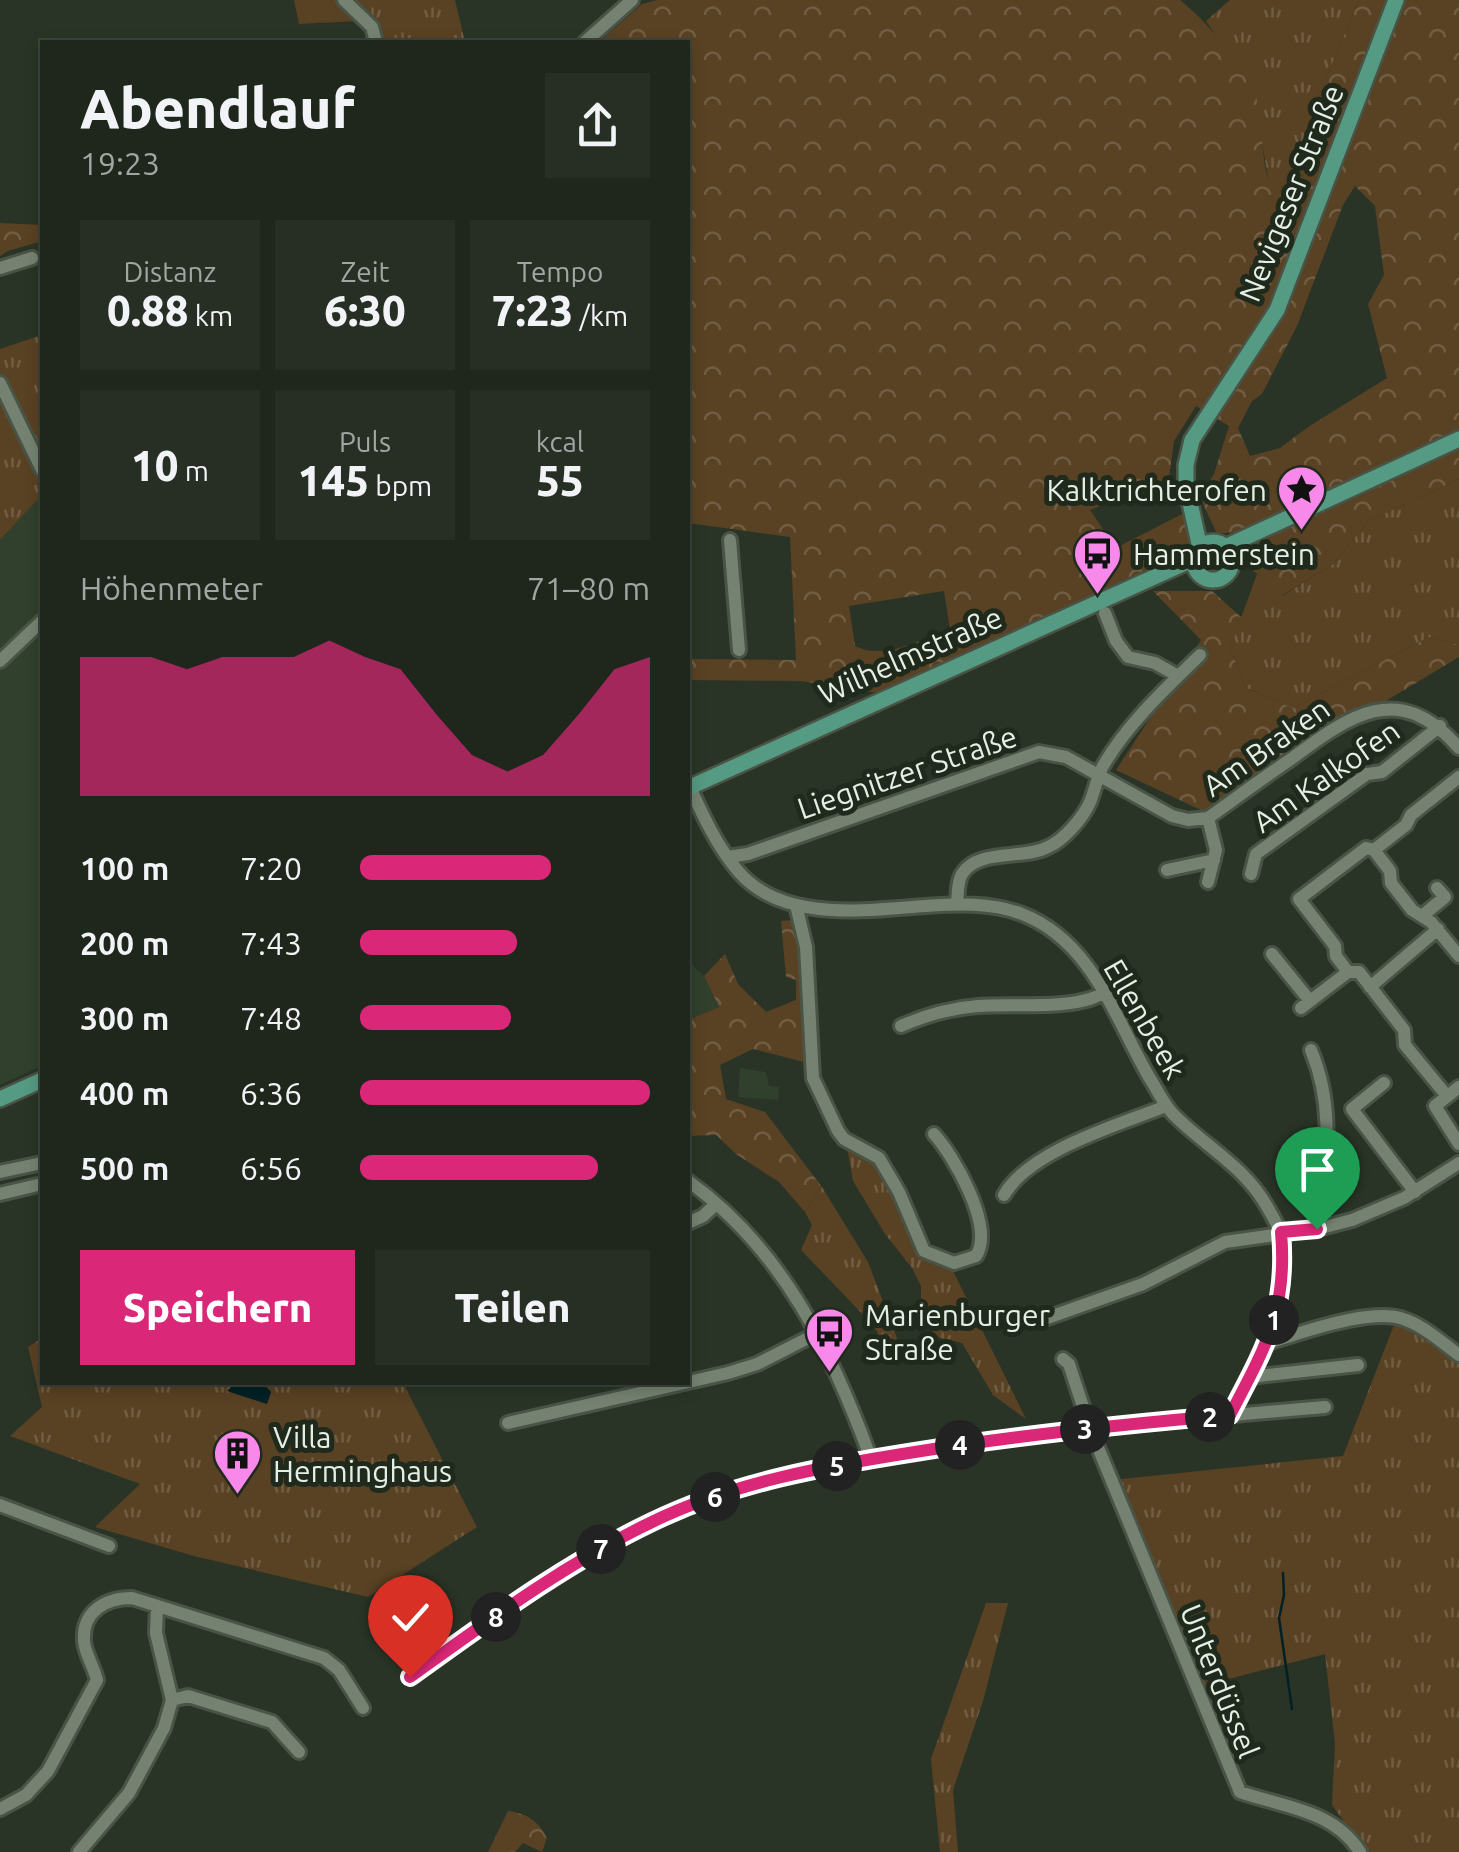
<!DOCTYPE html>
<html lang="de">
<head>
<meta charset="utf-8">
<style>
	:root { --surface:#1f271c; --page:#272f25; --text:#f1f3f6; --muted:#a1a5a3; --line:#3c443b; --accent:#db2777 }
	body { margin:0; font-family:Ubuntu,sans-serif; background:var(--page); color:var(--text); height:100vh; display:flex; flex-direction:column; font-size:38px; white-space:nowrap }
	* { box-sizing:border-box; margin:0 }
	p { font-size:32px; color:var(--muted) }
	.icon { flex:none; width:55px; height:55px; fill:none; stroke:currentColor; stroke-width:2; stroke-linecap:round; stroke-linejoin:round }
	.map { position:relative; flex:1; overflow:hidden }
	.drawer { position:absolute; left:40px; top:40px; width:650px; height:1345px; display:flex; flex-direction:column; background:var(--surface); border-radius:0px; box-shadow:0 5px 15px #0003,0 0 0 2px var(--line) }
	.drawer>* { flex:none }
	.pin { position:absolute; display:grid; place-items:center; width:85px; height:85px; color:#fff; margin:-102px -42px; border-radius:50% 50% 50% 0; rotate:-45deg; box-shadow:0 0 10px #0007 }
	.pin .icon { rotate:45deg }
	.km { position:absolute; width:50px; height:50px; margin:-25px; border-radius:50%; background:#222; color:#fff; font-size:28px; line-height:50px; text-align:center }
	.round { display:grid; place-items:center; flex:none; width:105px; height:105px; border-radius:0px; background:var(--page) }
	.overview { display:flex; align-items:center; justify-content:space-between; height:170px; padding:0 40px }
	h1 { font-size:55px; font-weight:800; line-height:75px }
	.figures { display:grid; grid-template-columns:repeat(3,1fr); gap:15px; height:170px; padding:10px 40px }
	.figures div { display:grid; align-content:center; border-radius:0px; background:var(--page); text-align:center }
	.figures b { font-size:42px; font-weight:800 }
	.figures small { font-size:28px; font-weight:400 }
	.figures p { font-size:28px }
	.chart { height:280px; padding:20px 40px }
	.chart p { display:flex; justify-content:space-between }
	.chart svg { width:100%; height:180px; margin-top:10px; fill:var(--accent); opacity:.7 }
	.primary-button { display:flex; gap:20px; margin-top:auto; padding:20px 40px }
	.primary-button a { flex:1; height:115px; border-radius:0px; background:var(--accent); color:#fff; font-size:40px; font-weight:800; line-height:115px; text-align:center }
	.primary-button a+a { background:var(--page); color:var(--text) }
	ul { padding:0 40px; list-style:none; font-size:32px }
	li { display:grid; grid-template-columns:160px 120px 1fr; align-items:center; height:75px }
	li i { height:25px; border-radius:12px; background:var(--accent) }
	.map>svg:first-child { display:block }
</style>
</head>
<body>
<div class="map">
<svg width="1459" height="1852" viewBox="0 0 1459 1852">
	<defs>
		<pattern id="grass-tufts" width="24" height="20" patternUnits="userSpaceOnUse" patternTransform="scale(2.5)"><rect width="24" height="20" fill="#594123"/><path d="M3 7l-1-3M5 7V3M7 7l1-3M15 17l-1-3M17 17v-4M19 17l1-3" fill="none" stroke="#715d43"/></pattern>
		<pattern id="forest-crowns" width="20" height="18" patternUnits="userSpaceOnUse" patternTransform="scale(2.5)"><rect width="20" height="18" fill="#594123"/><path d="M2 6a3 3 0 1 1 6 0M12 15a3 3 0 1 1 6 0" fill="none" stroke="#715d43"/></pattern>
	</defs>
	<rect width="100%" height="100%" fill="#293426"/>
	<path fill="#30402c" d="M42,495V1066L0,1085V540Z
		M688,961L704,976L719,1007L688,1020Z
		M740,1068L766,1072L769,1086L779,1087L778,1100L738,1097Z"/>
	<path fill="url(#grass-tufts)" d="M353,0H455L465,42H383L373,15Z
		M1230,0H1359L1310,116L1321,139L1303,171L1302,191L1293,213L1276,202L1269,183L1253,90L1206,21Z
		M42,335V431L40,434L42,495L0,540V349Z
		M1459,479V645L1429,637L1293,708L1246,688L1230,648L1257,574L1282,596L1333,564L1368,521Z
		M847,1147L881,1166L919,1252L952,1269L1026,1419L993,1395L962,1343L932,1336V1321L921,1304V1286L912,1268L885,1234L853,1181Z
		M822,1187L868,1262L905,1359L893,1363L874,1326L801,1250L812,1225L805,1212Z
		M1396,1320L1459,1358V1852H1366L1332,1805L1335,1743L1325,1654L1201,1686L1112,1480L1343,1456Z
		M42,1338V1382L403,1383L477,1527L368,1597L194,1556L95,1527L140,1484L10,1436L42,1407L28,1347Z
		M986,1603H1008L983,1701L953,1790L958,1852H940L931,1759Z"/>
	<path fill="url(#forest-crowns)" fill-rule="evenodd" d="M657,0H1180C1203,18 1243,63 1254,90C1269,131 1252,185 1293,213L1302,191L1303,172L1321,139L1310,116L1359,0H1459V479L1368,521L1333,564L1281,596L1244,562L1256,543L1243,531L1217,534L1200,497L1214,474L1229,426L1196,406L1174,441L1169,478L1090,510L1116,548L1186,512L1189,550L878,693L801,681L688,680V659L796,660L790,537L688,523V42H599L642,4ZM1355,186L1375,206L1384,275L1368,304L1387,378L1308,427L1280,448L1250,456L1238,428L1252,401L1262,394L1297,326L1343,205ZM944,591L950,629C921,639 884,661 855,646L849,606Z
		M0,223L42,225V241L8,251L0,256Z
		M1153,591H1212L1242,618L1230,648L1246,688L1293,708L1429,637L1459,645V657L1203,811L1116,770L1201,640Z
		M793,920L804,972V1062L753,1049L720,1065L726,1099L765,1112L822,1187L805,1212L779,1182L736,1154L716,1135L688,1136V1020L719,1007L704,976L725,954L738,984L766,1012L796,1000V980L786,977L781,921Z
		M508,1811C528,1814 537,1820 547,1838L542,1852L523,1843L515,1852H488Z"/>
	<path fill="#594123" d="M294,0H336L357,21L299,24Z"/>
	<path fill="#002125" d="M263,1383L271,1392L267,1404L227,1391L235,1383Z"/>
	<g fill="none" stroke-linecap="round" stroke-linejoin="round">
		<path stroke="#002125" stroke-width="2.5" d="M1283,1573L1284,1595L1279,1618L1292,1709"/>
		<defs>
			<path id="minor" d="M344,0L372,27L376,42
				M585,42L632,0
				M0,268L32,258
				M0,383L42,470
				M730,540L739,650
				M1105,613L1116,641L1128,657L1155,663L1178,676
				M0,661L42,621
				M690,787C703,816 717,846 738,871C782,923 866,910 925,906C957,904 991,902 1022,914C1092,941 1115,1018 1149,1077C1157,1089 1163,1104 1174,1115C1207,1148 1246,1167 1269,1210C1274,1219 1280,1228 1281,1237C1292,1304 1259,1358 1231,1415
				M1208,818L1216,850L1208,882
				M1374,850L1390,871L1391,883L1412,910L1431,922L1459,956
				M728,857L748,854L1039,752L1066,757L1172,816L1188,820L1208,818C1236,798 1263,778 1291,759C1350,715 1399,679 1459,748
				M1167,870L1214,860
				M1251,874L1256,854L1367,774L1382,772L1440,726
				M957,904C958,895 957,882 962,874C978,848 1024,860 1048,847C1064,840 1083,818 1090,802C1095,790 1097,777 1103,766C1127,724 1167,687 1200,655
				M796,905L806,947L813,1078L838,1131L844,1139L879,1158L899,1192L924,1251L954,1263L976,1256C995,1227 954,1156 934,1134
				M1422,916L1445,897L1437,888
				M1272,954L1310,1001
				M1370,987L1438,929
				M1301,1008L1348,972
				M901,1026C926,1015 951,1008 978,1006C1011,1003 1079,1011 1104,992
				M1311,1050C1337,1113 1324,1164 1317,1229
				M1384,1083L1352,1109L1415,1192
				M1459,1087L1435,1106L1459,1144
				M1447,1096L1405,1045L1404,1030L1359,972H1348L1336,956L1335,946L1299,899L1366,848L1374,850L1406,825L1411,815L1459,777
				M0,1172L42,1163
				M688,1181C783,1249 832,1352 871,1459
				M0,1194L42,1184
				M1004,1195C1030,1150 1119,1125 1166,1106
				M688,1223L703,1216L715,1205
				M1047,1318L1143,1284L1225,1242L1317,1229L1352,1220L1404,1198L1459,1163
				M1267,1343C1302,1333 1373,1306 1406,1320C1425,1327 1443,1343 1459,1355
				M1063,1359L1069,1364L1090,1428L1240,1792C1283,1807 1334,1810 1360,1852
				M1250,1377L1358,1365
				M508,1423L728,1373L757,1364L818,1333
				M0,1505L109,1546
				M157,1606L156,1633L172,1700
				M410,1677C488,1621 566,1562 653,1521C751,1475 863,1458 969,1444C1088,1428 1206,1417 1325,1407
				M0,1809L26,1795L48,1771L97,1680C94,1667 85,1654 84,1641C82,1611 106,1598 132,1598L324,1658L339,1670L363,1708
				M79,1852L129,1793L164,1728L172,1700L188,1696L272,1722L299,1752"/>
			<path id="major" d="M1194 561a19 19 0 1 1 38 0a19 19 0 1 1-38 0Z
				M1225,547L1459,439
				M1200,548L1186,485V465L1192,440L1277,310L1396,0
				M688,788L1194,559
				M0,1099L42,1080"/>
		</defs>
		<use href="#minor" stroke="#495346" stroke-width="18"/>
		<use href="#major" stroke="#495346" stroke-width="20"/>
		<use href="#minor" stroke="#758271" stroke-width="12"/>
		<use href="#major" stroke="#559a82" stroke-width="15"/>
	</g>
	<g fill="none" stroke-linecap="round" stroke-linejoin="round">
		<defs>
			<path id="route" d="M410,1677C488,1621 566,1563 652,1522C734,1482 826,1466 915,1452C1019,1435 1125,1424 1230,1415C1265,1348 1288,1310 1281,1232L1317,1229"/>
		</defs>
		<use href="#route" stroke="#fff" stroke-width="20"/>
		<use href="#route" stroke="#db2777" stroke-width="12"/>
	</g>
	<defs>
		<symbol id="sight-pin" viewBox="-11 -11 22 30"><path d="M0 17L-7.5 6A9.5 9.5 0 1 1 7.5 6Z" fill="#f888ea" stroke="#1f2a1c"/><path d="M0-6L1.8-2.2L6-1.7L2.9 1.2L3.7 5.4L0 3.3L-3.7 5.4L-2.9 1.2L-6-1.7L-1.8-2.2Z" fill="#111"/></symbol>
		<symbol id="bus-pin" viewBox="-11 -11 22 30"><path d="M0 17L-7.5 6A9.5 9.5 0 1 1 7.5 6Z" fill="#f888ea" stroke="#1f2a1c"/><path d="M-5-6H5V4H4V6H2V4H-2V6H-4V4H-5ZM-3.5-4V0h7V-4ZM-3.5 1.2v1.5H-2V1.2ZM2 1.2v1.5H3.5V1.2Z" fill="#111"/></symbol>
		<symbol id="building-pin" viewBox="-11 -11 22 30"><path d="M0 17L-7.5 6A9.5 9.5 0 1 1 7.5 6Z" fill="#f888ea" stroke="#1f2a1c"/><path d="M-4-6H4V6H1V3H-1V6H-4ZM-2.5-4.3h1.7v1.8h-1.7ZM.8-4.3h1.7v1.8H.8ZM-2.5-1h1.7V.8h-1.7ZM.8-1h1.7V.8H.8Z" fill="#111"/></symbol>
	</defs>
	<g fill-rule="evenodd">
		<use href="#sight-pin" x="1274" y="462" width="55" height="75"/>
		<use href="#bus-pin" x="1070" y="526" width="55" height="75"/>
		<use href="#bus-pin" x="802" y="1304" width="55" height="75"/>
		<use href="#building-pin" x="210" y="1426" width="55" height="75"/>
	</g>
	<g text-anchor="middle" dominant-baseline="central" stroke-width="10" stroke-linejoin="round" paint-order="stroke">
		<g font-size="30" fill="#e7eee5" stroke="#1f2a1c">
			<text transform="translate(1291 193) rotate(-68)">Nevigeser Straße</text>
			<text transform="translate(910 655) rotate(-24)">Wilhelmstraße</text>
			<text transform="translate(1266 747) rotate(-35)">Am Braken</text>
			<text transform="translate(907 772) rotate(-19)">Liegnitzer Straße</text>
			<text transform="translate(1326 776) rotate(-35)">Am Kalkofen</text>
			<text transform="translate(1145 1019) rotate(60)">Ellenbeek</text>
			<text transform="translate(1220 1681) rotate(68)">Unterdüssel</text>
		</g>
		<g font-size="30" fill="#e7eee5" stroke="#1f2a1c" text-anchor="start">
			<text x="1267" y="490" text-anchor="end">Kalktrichterofen</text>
			<text x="1133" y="554">Hammerstein</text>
			<text x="865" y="1315">Marienburger<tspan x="865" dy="34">Straße</tspan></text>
			<text x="273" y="1437">Villa<tspan x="273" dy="34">Herminghaus</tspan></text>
		</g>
	</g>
</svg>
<div class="pin" style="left:1317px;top:1229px;background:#1e9e55"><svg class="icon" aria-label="arrive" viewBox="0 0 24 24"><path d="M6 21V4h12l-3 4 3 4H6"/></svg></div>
<div class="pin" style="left:410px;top:1677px;background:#d93025"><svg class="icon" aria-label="check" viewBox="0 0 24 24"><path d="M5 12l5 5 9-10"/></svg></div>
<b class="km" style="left:1274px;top:1320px">1</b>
<b class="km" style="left:1210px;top:1417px">2</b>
<b class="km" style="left:1085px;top:1429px">3</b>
<b class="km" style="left:960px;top:1445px">4</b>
<b class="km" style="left:837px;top:1466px">5</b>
<b class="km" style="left:715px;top:1497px">6</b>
<b class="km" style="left:601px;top:1549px">7</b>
<b class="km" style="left:496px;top:1617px">8</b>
<section class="drawer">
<div class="overview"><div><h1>Abendlauf</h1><p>19:23</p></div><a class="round"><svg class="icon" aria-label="share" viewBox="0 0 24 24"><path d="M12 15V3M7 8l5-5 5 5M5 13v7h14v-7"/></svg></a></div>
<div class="figures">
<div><p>Distanz</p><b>0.88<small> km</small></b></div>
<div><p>Zeit</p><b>6:30</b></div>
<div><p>Tempo</p><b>7:23<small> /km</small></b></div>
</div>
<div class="figures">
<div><b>10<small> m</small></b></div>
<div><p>Puls</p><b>145<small> bpm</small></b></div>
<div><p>kcal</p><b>55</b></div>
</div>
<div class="chart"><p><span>Höhenmeter</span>71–80 m</p>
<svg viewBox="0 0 160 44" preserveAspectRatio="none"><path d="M0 44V10L10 10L20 10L30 13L40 10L50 10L60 10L70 6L80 10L90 13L100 24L110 34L120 38L130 34L140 24L150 13L160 10V44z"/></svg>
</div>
<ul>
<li><b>100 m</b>7:20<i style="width:66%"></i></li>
<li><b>200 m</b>7:43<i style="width:54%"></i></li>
<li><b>300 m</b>7:48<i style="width:52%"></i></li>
<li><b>400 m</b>6:36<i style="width:100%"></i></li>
<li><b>500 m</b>6:56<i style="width:82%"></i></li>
</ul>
<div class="primary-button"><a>Speichern</a><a>Teilen</a></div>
</section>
</div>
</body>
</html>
